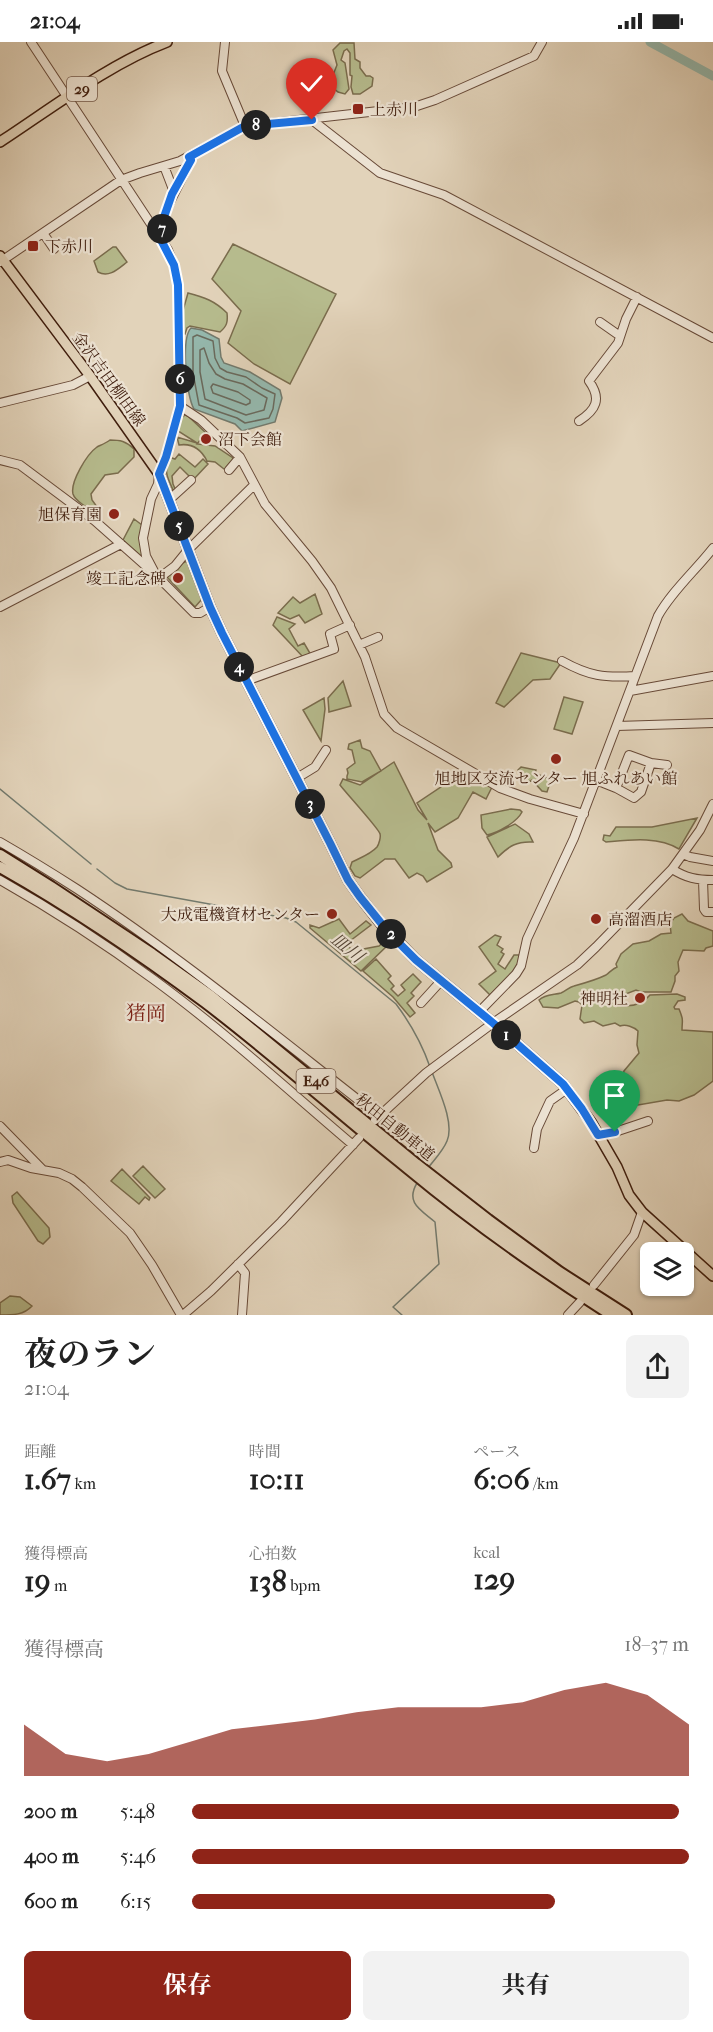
<!DOCTYPE html>
<html lang="ja">
<head>
<meta charset="utf-8">
<style>
	:root { --surface:#fff; --page:#f2f2f2; --text:#222; --muted:#767676; --accent:#8f2418 }
	body { margin:0; font-family:"IM FELL French Canon","Noto Serif JP",serif; background:var(--page); color:var(--text); height:100vh; display:flex; flex-direction:column; font-size:22px; white-space:nowrap }
	* { box-sizing:border-box; margin:0 }
	p { font-size:20px; color:var(--muted) }
	.icon { flex:none; width:33px; height:33px; fill:none; stroke:currentColor; stroke-width:2; stroke-linecap:round; stroke-linejoin:round }
	.map { position:relative; height:1273px; overflow:hidden }
	.sheet { display:flex; flex-direction:column; background:var(--surface); flex:1 }
	.sheet>* { flex:none }
	.buttons { position:absolute; left:640px; top:1200px; display:grid; gap:12px }
	.buttons a { display:grid; place-items:center; width:54px; height:54px; border-radius:9px; background:var(--surface); box-shadow:0 2px 4px #0004; font-size:30px }
	.pin { position:absolute; display:grid; place-items:center; width:51px; height:51px; color:#fff; margin:-62px -26px; border-radius:50% 50% 50% 0; rotate:-45deg; box-shadow:0 0 6px #0007 }
	.pin .icon { rotate:45deg }
	.km { position:absolute; width:30px; height:30px; margin:-15px; border-radius:50%; background:#222; color:#fff; font-size:16px; line-height:30px; text-align:center }
	.round { display:grid; place-items:center; flex:none; width:63px; height:63px; border-radius:9px; background:var(--page) }
	.overview { display:flex; align-items:center; justify-content:space-between; height:102px; padding:0 24px }
	h1 { font-size:33px; font-weight:700; line-height:45px }
	.stats { display:grid; grid-template-columns:repeat(3,1fr); gap:9px; height:102px; padding:6px 24px }
	.stats div { display:grid; align-content:center }
	.stats b { font-size:30px; font-weight:700 }
	.stats small { font-size:16px; font-weight:400 }
	.stats p { font-size:16px }
	.chart { height:168px; padding:12px 24px }
	.chart p { display:flex; justify-content:space-between }
	.chart svg { width:100%; height:108px; margin-top:6px; fill:var(--accent); opacity:.7 }
	.cta { display:flex; gap:12px; margin-top:auto; padding:12px 24px }
	.cta a { flex:1; height:69px; border-radius:9px; background:var(--accent); color:#fff; font-size:24px; font-weight:700; line-height:69px; text-align:center }
	.cta a+a { background:var(--page); color:var(--text) }
	ul { padding:0 24px; list-style:none; font-size:20px }
	li { display:grid; grid-template-columns:96px 72px 1fr; align-items:center; height:45px }
	li i { height:15px; border-radius:8px; background:var(--accent) }
	.status { display:flex; justify-content:space-between; align-items:center; height:42px; padding:0 30px; background:var(--surface); direction:ltr }
	.status svg { height:16px; fill:currentColor }
	.map>svg:first-child { display:block }
</style>
</head>
<body>
<div class="status"><b>21:04</b><svg viewBox="0 0 49 12"><path d="M0 12V9h3v3zM5 12V6h3v6zM10 12V3h3v9zM15 12V0h3v12zM26 1h20v11H26zM47 4h2v5h-2z"/></svg></div>
<div class="map">
<svg width="713" height="1273" viewBox="0 0 713 1273">
	<rect width="100%" height="100%" fill="#e2d3ba"/>
	<filter id="stains"><feTurbulence type="fractalNoise" baseFrequency=".00333" numOctaves="4"/><feColorMatrix values="0 0 0 0 .2 0 0 0 0 .09 0 0 0 0 .02 0 0 0 .5 -.17"/></filter>
	<radialGradient id="worn" r=".72"><stop offset=".6" stop-color="#630" stop-opacity="0"/><stop offset="1" stop-color="#630" stop-opacity=".3"/></radialGradient>
	<path fill="#b6bb8d" stroke="#7a6c4d" stroke-width="1.5" d="M340,1H354L355,17L360,20V26L366,34H370L373,36L372,44L360,52H353L351,45L352,34L350,33V11L347,7L344,9L341,18L345,21L349,47L345,52L338,50L332,45L335,38L333,33L337,23L333,8Z
		M233,202L336,252L290,342L254,322L228,301L241,269L212,237Z
		M113,205H116L127,220C118,227 109,236 98,230L94,219Z
		M188,251C204,255 215,259 227,271C228,280 227,284 220,290L190,284L187,286L185,292L183,291L182,272Z
		M185,373L188,374L206,391L197,402L215,404L233,416V419L228,426L224,427L215,420L207,419C201,407 192,401 179,403L177,395L197,401L178,389L180,377Z
		M110,398C120,398 126,399 134,407V415L118,431L105,433L91,452L92,458L100,469L96,470C89,467 75,459 73,452C70,440 87,412 97,405C101,403 106,401 110,398Z
		M179,412L195,425L203,417L208,422L193,438L180,425L172,434L173,442L176,449L174,450C167,435 164,431 169,415L175,417Z
		M134,477L142,483V515L123,498Z
		M188,519L202,557L195,565L167,535L182,521Z
		M315,552L322,572L305,581L299,573L290,577L278,571L293,555L300,561Z
		M277,575L295,582L289,587L298,604L304,601L311,613L303,615L273,583Z
		M521,611L561,621L550,637L533,638L504,665L496,661Z
		M343,639L351,664L329,670L328,656Z
		M564,655L583,660L572,692L554,687Z
		M324,656L325,667L321,699L303,668Z
		M360,698L362,706L370,709L381,729L362,740L347,737V734L348,731L347,727L355,721L352,708L348,707L349,702Z
		M394,720L418,768L427,778L417,761L465,729L492,745L486,757L473,750L458,776L435,790L428,781L438,808L451,821L452,825L427,840L423,834L417,831L409,836L395,817H385L360,836L355,834L350,826L352,820C360,816 371,812 377,805C379,802 381,795 380,792C380,788 346,751 340,743L343,737L360,743Z
		M521,725L536,728L535,731L551,738L547,750L542,749L532,738L525,742L519,735L522,733L518,728Z
		M511,767L520,768L522,770C517,780 498,791 487,793L482,786L481,773Z
		M697,776L679,807C658,794 629,798 606,800L603,798L604,793L610,794L616,785H652Z
		M515,782L529,792L533,800C517,799 509,804 498,815L487,795Z
		M682,872L688,879L713,889V904L706,906L704,909L683,908L678,920L679,929L675,934V939L671,950H641L636,948L615,956L612,961C627,966 640,965 650,953L677,952L685,955V958L678,959L674,965L675,967H679C684,979 682,978 682,988L713,990V1039L694,1053L679,1059L667,1058L638,1063L629,1059L610,1061L601,1065L595,1059L602,1055L603,1052H616L624,1029L639,1011L637,1003L638,989C634,985 626,982 620,984L615,981L603,984L594,979L584,981L580,977L582,963L579,960L575,959L558,966L543,965L539,958C545,952 554,953 561,951C566,949 569,945 574,944C585,941 596,938 606,933C610,930 612,927 617,925L616,922L621,912L633,902L649,899L661,892L671,891L670,882L674,876Z
		M339,877L350,892L366,879L371,883L346,902L353,909L379,904L387,897L391,900L361,929L310,886V883L319,886Z
		M495,893L501,895L497,903L503,907L501,910L504,912L498,922L505,927L514,913H520C518,930 502,941 490,953L479,942L496,929L479,905Z
		M376,917L391,934L388,937L394,944L391,947L398,954L405,948L401,943L413,932L421,940L411,951L414,954L407,961L415,971L410,975L393,955L363,929Z
		M143,1124L165,1147L155,1156L133,1134Z
		M122,1127L150,1156L149,1158L145,1155L139,1162L111,1139Z
		M17,1150L49,1186L50,1195L43,1202L38,1199L13,1161L12,1154Z
		M10,1254L20,1255L32,1264C24,1273 13,1273 0,1273V1261Z"/>
	<path fill="#95b8ad" stroke="#737a6d" stroke-width="1.5" d="M191,286L202,288L219,297L221,315L224,321L250,330L280,348L282,356L275,380L242,389L235,382L194,367C186,354 181,296 191,286Z"/>
	<g fill="none" stroke-linecap="round" stroke-linejoin="round">
		<path stroke="#6a6a5d" stroke-width="1.5" d="M197,293L213,299L215,316L220,326L227,330L246,335L262,346L275,352L273,367L269,376L245,381L237,376L199,363L193,331V295Z
			M204,306L209,321L216,332L225,337L243,342L267,356L264,368L246,373L205,357L200,330V308Z
			M213,342L238,350L250,358V361L246,363L213,351L211,345Z"/>
		<path stroke="#737a6d" stroke-width="1.5" d="M0,747L91,822
			M97,827L115,841L127,847L286,876L296,880L396,962C411,982 422,1002 430,1025
			M428,1126C434,1118 443,1109 447,1099C455,1081 438,1047 432,1030
			M402,1273L393,1265L439,1222L435,1180C421,1168 405,1161 417,1141"/>
		<path stroke="#95b8ad" stroke-width="9" d="M650,0L713,34"/>
		<defs>
			<path id="minor" d="M31,0L168,208L174,223L178,243L180,364L166,415L159,432L158,442L151,457L143,496L146,514L156,533
				M225,0L222,29L245,84
				M312,78L380,131L444,153L713,296
				M164,124L174,150
				M43,191L54,207
				M161,199L164,175L169,162L191,118L189,115
				M0,220L121,138L140,131L180,119L245,84L414,65L435,58L534,14L542,0
				M600,280L620,294
				M0,361L73,343L90,334
				M180,364L201,378L240,415L265,462L312,519L331,546L365,615L384,672L397,686L500,746L530,757L584,772
				M579,379C596,368 602,357 589,339L618,301L626,277L637,255
				M0,418L20,423L95,479L156,533L194,571H200L210,565
				M229,428L240,415
				M169,458L191,438
				M159,536L175,524L188,508L254,443
				M0,565L121,502
				M359,603L378,595
				M562,619C589,634 604,636 635,634
				M246,639L334,607L330,592L350,583
				M630,649L713,634
				M617,684L713,681
				M297,736L315,725L326,708
				M596,738L616,746L634,756L641,750L651,721
				M616,746L629,713L651,721L667,723
				M0,800C26,815 52,831 77,847C182,916 280,997 379,1074
				M683,812L690,815L713,819
				M672,827C686,836 697,838 713,838
				M0,838C53,868 104,901 153,937C223,988 287,1047 353,1103
				M703,838L704,867L706,870H713
				M421,961L441,939
				M479,970L516,932L521,924L527,897L574,796L658,574C672,549 695,529 713,506
				M375,1078L426,1031L493,981L577,923L596,905L672,827L700,788L713,762
				M0,1084L42,1127
				M598,1093L615,1090L648,1079
				M534,1106L537,1087L550,1059L567,1047
				M0,1120L8,1118L31,1126L59,1131L72,1137L82,1145L130,1191L152,1223L181,1273
				M238,1222L245,1231L242,1273
				M594,1243L634,1193L642,1170
				M183,1273L211,1249L281,1180L359,1096
				M568,1273L580,1260"/>
			<path id="major" d="M0,100C52,66 109,22 167,0
				M0,214L90,334L159,432L210,565L222,591L330,801L348,838L360,855L382,883L416,918L493,981L563,1042L591,1080L617,1125L629,1153L642,1170L713,1234"/>
			<path id="highway" d="M0,813L51,845L152,912L211,954L416,1122L488,1178L559,1230L626,1273
				M0,825C71,865 139,911 205,960C275,1013 340,1072 409,1127C473,1180 541,1228 612,1273"/>
		</defs>
		<use href="#minor" stroke="#684a38" stroke-width="10"/>
		<use href="#major" stroke="#3f1d0d" stroke-width="12"/>
		<use href="#highway" stroke="#3f1d0d" stroke-width="14"/>
		<use href="#minor" stroke="#ece2d2" stroke-width="8"/>
		<use href="#major" stroke="#e2d3ba" stroke-width="9"/>
		<use href="#highway" stroke="#e2d3ba" stroke-width="10"/>
	</g>
	<g fill="none" stroke-linecap="round" stroke-linejoin="round">
		<defs>
			<path id="route" d="M312,78L245,84L189,115L191,118L172,152L164,175L162,188L161,198L174,223L178,243L180,364L166,415L159,432L210,565L222,591L330,801L348,838L360,855L389,891L416,918L493,981L563,1042L582,1067L598,1093L615,1090"/>
		</defs>
		<use href="#route" stroke="#fff" stroke-width="12"/>
		<use href="#route" stroke="#1a73e8" stroke-width="8"/>
	</g>
	<g fill="#8f2418" stroke="#ece2d2" stroke-width="2">
		<rect x="352" y="61" width="12" height="12" rx="3"/>
		<rect x="27" y="198" width="12" height="12" rx="3"/>
		<circle cx="206" cy="397" r="6"/>
		<circle cx="114" cy="472" r="6"/>
		<circle cx="178" cy="536" r="6"/>
		<circle cx="556" cy="717" r="6"/>
		<circle cx="332" cy="872" r="6"/>
		<circle cx="596" cy="877" r="6"/>
		<circle cx="640" cy="956" r="6"/>
	</g>
	<g text-anchor="middle" dominant-baseline="central" stroke-width="4.5" stroke-linejoin="round" paint-order="stroke">
		<g fill="#ece2d2" stroke="#735848" stroke-width="1.5">
			<rect x="67" y="35" width="30" height="24" rx="4.5"/>
			<rect x="296.5" y="1027" width="39" height="24" rx="4.5"/>
		</g>
		<g font-size="15" font-weight="bold" fill="#3f1d0d">
			<text x="82" y="47">29</text>
			<text x="316" y="1039">E46</text>
		</g>
		<g font-size="16" fill="#3f1d0d" stroke="#ece2d2" text-anchor="start">
			<text x="370" y="67">上赤川</text>
			<text x="45" y="204">下赤川</text>
			<text x="218" y="397">沼下会館</text>
			<text x="102" y="472" text-anchor="end">旭保育園</text>
			<text x="166" y="536" text-anchor="end">竣工記念碑</text>
			<text x="556" y="736" text-anchor="middle">旭地区交流センター 旭ふれあい館</text>
			<text x="320" y="872" text-anchor="end">大成電機資材センター</text>
			<text x="608" y="877">高溜酒店</text>
			<text x="628" y="956" text-anchor="end">神明社</text>
		</g>
		<g font-size="16" fill="#3f1d0d" stroke="#ece2d2">
			<text transform="translate(109 337) rotate(54)">金沢吉田柳田線</text>
			<text transform="translate(395 1085) rotate(39)">秋田自動車道</text>
		</g>
		<g font-size="18" font-style="italic" fill="#544435" stroke="#ece2d2">
			<text transform="translate(347 906) rotate(39)">皿川</text>
		</g>
		<g font-size="20" fill="#7a1f14" stroke="#ece2d2">
			<text x="146" y="971">猪岡</text>
		</g>
	</g>
	<rect width="100%" height="100%" filter="url(#stains)"/>
	<rect width="100%" height="100%" fill="url(#worn)"/>
</svg>
<div class="buttons">
<a><svg class="icon" aria-label="layers" viewBox="0 0 24 24"><path d="M12 4l9 5-9 5-9-5zM3 14l9 5 9-5"/></svg></a>
</div>
<div class="pin" style="left:615px;top:1090px;background:#1e9e55"><svg class="icon" aria-label="arrive" viewBox="0 0 24 24"><path d="M6 21V4h12l-3 4 3 4H6"/></svg></div>
<div class="pin" style="left:312px;top:78px;background:#d93025"><svg class="icon" aria-label="check" viewBox="0 0 24 24"><path d="M5 12l5 5 9-10"/></svg></div>
<b class="km" style="left:506px;top:993px">1</b>
<b class="km" style="left:391px;top:892px">2</b>
<b class="km" style="left:310px;top:762px">3</b>
<b class="km" style="left:239px;top:625px">4</b>
<b class="km" style="left:179px;top:484px">5</b>
<b class="km" style="left:180px;top:337px">6</b>
<b class="km" style="left:162px;top:187px">7</b>
<b class="km" style="left:256px;top:83px">8</b>
</div>
<section class="sheet">
<div class="overview"><div><h1>夜のラン</h1><p>21:04</p></div><a class="round"><svg class="icon" aria-label="share" viewBox="0 0 24 24"><path d="M12 15V3M7 8l5-5 5 5M5 13v7h14v-7"/></svg></a></div>
<div class="stats">
<div><p>距離</p><b>1.67<small> km</small></b></div>
<div><p>時間</p><b>10:11</b></div>
<div><p>ペース</p><b>6:06<small> /km</small></b></div>
</div>
<div class="stats">
<div><p>獲得標高</p><b>19<small> m</small></b></div>
<div><p>心拍数</p><b>138<small> bpm</small></b></div>
<div><p>kcal</p><b>129</b></div>
</div>
<div class="chart"><p><span>獲得標高</span>18–37 m</p>
<svg viewBox="0 0 160 44" preserveAspectRatio="none"><path d="M0 44V23L10 35L20 38L30 35L40 30L50 25L60 23L70 21L80 18L90 16L100 16L110 16L120 14L130 9L140 6L150 11L160 23V44z"/></svg>
</div>
<ul>
<li><b>200 m</b>5:48<i style="width:98%"></i></li>
<li><b>400 m</b>5:46<i style="width:100%"></i></li>
<li><b>600 m</b>6:15<i style="width:73%"></i></li>
</ul>
<div class="cta"><a>保存</a><a>共有</a></div>
</section>
</body>
</html>
